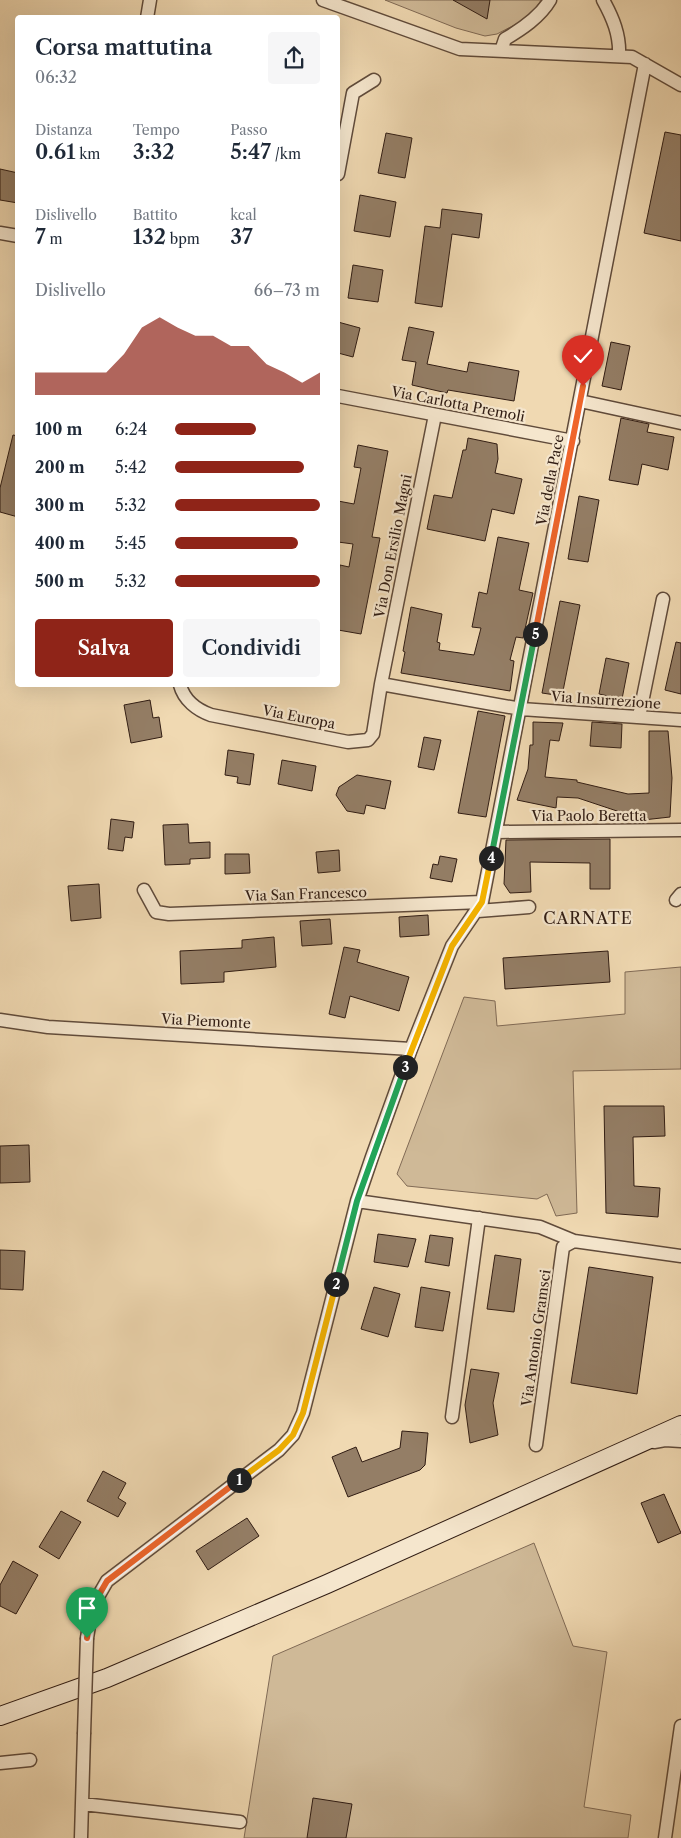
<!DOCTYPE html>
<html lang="it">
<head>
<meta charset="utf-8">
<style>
	:root { --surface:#fff; --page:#f6f6f7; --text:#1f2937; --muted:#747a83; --accent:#8f2418 }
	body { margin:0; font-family:"Libre Caslon Text",serif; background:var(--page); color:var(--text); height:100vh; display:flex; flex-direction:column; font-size:19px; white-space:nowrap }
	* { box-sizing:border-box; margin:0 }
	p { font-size:16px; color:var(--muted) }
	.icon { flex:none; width:28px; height:28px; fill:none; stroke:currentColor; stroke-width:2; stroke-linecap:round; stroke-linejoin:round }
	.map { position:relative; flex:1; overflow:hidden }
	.details { position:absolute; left:15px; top:15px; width:325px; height:672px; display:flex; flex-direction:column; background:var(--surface); border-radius:5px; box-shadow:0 5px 20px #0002 }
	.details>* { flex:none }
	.pin { position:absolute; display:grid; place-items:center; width:42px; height:42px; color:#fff; margin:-51px -21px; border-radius:50% 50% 50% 0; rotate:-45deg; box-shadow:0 0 5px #0007 }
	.pin .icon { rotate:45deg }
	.km { position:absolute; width:25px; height:25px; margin:-12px; border-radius:50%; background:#222; color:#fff; font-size:14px; line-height:25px; text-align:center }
	.round { display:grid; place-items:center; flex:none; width:52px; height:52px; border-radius:5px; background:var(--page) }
	.summary { display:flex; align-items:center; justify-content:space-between; height:85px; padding:0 20px }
	h1 { font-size:22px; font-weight:600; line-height:38px }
	.metrics { display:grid; grid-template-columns:repeat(3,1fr); gap:8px; height:85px; padding:5px 20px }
	.metrics div { display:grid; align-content:center }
	.metrics b { font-size:21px; font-weight:600 }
	.metrics small { font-size:14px; font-weight:400 }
	.metrics p { font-size:14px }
	.chart { height:140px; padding:10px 20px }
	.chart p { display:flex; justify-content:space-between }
	.chart svg { width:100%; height:90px; margin-top:5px; fill:var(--accent); opacity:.7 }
	.action { display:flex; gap:10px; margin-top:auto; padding:10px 20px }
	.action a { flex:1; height:58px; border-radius:5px; background:var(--accent); color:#fff; font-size:20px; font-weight:600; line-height:58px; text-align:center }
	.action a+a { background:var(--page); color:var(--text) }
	ul { padding:0 20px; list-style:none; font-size:16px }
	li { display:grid; grid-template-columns:80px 60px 1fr; align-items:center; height:38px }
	li i { height:12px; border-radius:6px; background:var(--accent) }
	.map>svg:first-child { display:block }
</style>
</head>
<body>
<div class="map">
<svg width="681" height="1838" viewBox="0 0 681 1838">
	<rect width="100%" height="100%" fill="#f0d9b2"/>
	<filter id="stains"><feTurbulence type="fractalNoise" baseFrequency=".004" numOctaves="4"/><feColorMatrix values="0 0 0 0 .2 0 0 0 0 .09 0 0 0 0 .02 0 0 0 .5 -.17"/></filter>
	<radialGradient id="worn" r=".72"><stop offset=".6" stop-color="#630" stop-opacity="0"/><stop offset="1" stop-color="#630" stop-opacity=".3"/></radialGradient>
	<path fill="#cfb997" stroke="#806a55" d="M385,0H541L532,15L522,21L497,34L485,36L456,28Z
		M681,967V1069L573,1071L577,1213L556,1216L547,1194L537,1199L407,1186L397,1174L464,997L495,1001L497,1026L625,1014V972Z
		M534,1543L573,1646L607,1652L584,1807L631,1815L628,1838H244L273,1656Z"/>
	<path fill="#947e66" stroke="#301c13" d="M453,0H490L487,19Z
		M665,132L681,135V241L644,233Z
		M386,133L412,138L405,178L378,173Z
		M0,169L18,173V203L0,200Z
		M360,195L396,202L390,237L354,231Z
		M442,209L482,214L479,238L452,234L442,307L415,303L425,226L440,228Z
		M353,265L383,270L378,302L348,298Z
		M338,322L360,328L353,357L338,353Z
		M409,327L434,332L427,364L467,372L469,362L519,371L514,401L448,390L447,393L412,385L416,362L402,360Z
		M611,342L630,346L621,390L602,386Z
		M621,418L649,424L647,432L674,437L668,470L642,464L638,485L609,480Z
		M13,435L18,436V517L0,512V488Z
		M468,438L497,444L498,459L495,473L522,479L514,514L492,509L485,541L427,529L434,495L452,498L463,450H466Z
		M358,445L388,451L372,537L380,538L361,634L338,630V581L340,565L349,567L353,544L338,542V501L354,504L361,468L354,467Z
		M579,496L599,500L588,562L568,559Z
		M498,537L529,543L519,590L533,593L523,638L516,637L510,660L514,661L510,691L401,673L405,652L403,651L411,607L442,614L437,642L440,643L439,650L474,655L481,628L472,627L479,592L487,594Z
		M560,601L580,605L562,696L542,693Z
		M676,642L681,643V694L665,690Z
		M606,658L629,663L622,699L599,694Z
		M150,700L153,718L159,717L162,737L131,743L124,705Z
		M478,711L505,716L486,817L458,813Z
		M533,722L563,723L559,741L550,740L545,777L577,780V782L628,794L649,793V731H668L672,778L670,817L625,822L623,813L578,798L557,797L556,808L517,800L528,769L530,745H533Z
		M592,722L622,724L621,748L590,746Z
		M424,737L441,740L434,770L418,767Z
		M228,750L254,754L250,785L237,783L238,777L225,775Z
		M282,760L316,766L312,791L278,784Z
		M357,775L391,781L385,809L366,805L364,814L347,811L336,795L339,787Z
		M111,819L134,822L132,838L125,837L123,851L108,849Z
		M188,824L189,843L210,842V858L190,859V864L165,865L163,825Z
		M610,839V889H590V863L530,862L531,892L510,893L504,884L506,840Z
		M339,850L340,871L318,873L316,852Z
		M225,854H249L250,873L225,874Z
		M440,856L457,859L452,882L430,878L433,864L438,865Z
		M99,884L101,918L71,921L68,886Z
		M428,915L429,935L400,937L399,917Z
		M330,919L332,944L302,946L300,921Z
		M274,937L276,967L224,972V982L181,984L180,951L242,948V940Z
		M344,947L360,950L357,962L409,977L399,1011L350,996L345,1018L329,1014Z
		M608,951L610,982L505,989L503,958Z
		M604,1106H664L665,1136L633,1137L634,1186L660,1188L658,1217L606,1213Z
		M29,1145L30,1182L0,1183V1146Z
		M378,1234L416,1239L408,1267L374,1262Z
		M430,1235L453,1238L449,1266L425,1262Z
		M0,1250L25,1251L23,1290L0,1289Z
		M495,1255L521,1259L514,1312L487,1309Z
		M589,1267L653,1277L637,1394L571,1383Z
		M374,1287L400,1294L388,1337L361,1329Z
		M421,1287L450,1292L443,1331L415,1327Z
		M471,1369L499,1373L493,1403L498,1435L470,1443L465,1405Z
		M402,1431L428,1433L425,1465L420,1470L348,1497L332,1457L356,1447L362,1462L400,1448Z
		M103,1471L126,1483L118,1498L126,1503L118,1517L87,1501Z
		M664,1494L681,1533L658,1543L641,1503Z
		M61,1511L81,1522L59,1559L39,1547Z
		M247,1518L259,1536L208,1570L196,1551Z
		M13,1561L38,1575L16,1614L0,1606V1585Z
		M313,1798L352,1804L346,1838H307Z"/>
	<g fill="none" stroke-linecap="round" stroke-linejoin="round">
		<defs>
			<path id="street" d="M323,0L460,49L632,57L681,85
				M603,0C613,18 620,35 619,55
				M147,18L150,0
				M501,51L505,39C522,29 540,17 550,0
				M338,174L353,93L374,80
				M0,233L18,236
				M338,396L573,441
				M580,401L681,423
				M381,684L521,709L681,720
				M180,685C184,700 197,710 211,715L348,742L368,740L373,734L381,684L435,415
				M639,717L663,599
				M497,832L681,830
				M144,890L156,912L169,914L482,902
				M676,900L681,894
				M478,911L529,907
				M0,1020L48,1027L411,1049
				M357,1201L540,1227L574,1241
				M452,1417L479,1218
				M654,1442L665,1440L681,1441
				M536,1445L563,1247L574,1241L681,1256
				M87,1638L92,1607L107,1581L279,1450L293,1435L303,1413L357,1201L372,1157L411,1049L452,946L482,902L645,64
				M0,1763L30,1760
				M83,1804L240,1822
				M81,1838L84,1734
				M665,1838L681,1726"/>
			<path id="secondary" d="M0,1716L107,1678L327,1584L681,1425"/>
		</defs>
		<use href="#street" stroke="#604b3b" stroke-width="15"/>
		<use href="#secondary" stroke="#301c13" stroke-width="20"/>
		<use href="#street" stroke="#f5e6cd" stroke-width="12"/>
		<use href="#secondary" stroke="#f5e6cd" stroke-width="18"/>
		<defs>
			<path id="street-bridge" d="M84,1734L87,1638"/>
		</defs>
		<use href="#street-bridge" stroke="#604b3b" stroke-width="15" stroke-linecap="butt"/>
		<use href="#street-bridge" stroke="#f5e6cd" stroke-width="12"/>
	</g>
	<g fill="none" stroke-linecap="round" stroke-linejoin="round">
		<defs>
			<path id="split-1" d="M87,1638L92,1607L107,1581L239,1480"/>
			<path id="split-2" d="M239,1480L279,1450L293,1435L303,1413L336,1284"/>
			<path id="split-3" d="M336,1284L357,1201L405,1067"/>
			<path id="split-4" d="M405,1067L452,946L482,902L491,858"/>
			<path id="split-5" d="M491,858L535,634"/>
			<path id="split-6" d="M535,634L583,386"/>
		</defs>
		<use href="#split-1" stroke="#fff" stroke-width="10"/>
		<use href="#split-2" stroke="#fff" stroke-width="10"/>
		<use href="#split-3" stroke="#fff" stroke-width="10"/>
		<use href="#split-4" stroke="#fff" stroke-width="10"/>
		<use href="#split-5" stroke="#fff" stroke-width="10"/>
		<use href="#split-6" stroke="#fff" stroke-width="10"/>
		<use href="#split-1" stroke="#f0652b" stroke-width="6"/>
		<use href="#split-2" stroke="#f5b400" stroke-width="6"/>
		<use href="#split-3" stroke="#22a559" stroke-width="6"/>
		<use href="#split-4" stroke="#f5b400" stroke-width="6"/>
		<use href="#split-5" stroke="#22a559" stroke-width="6"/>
		<use href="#split-6" stroke="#f0652b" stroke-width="6"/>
	</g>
	<g text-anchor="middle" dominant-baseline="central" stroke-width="4.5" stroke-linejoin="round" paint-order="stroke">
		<g font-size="14" fill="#301c13" stroke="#f5e6cd">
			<text transform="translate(458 404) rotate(11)">Via Carlotta Premoli</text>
			<text transform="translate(550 480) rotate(-79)">Via della Pace</text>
			<text transform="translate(393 546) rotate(-79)">Via Don Ersilio Magni</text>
			<text transform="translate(606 700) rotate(4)">Via Insurrezione</text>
			<text transform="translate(299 717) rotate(11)">Via Europa</text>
			<text x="589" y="816">Via Paolo Beretta</text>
			<text transform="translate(306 894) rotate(-2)">Via San Francesco</text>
			<text transform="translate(206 1021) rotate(3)">Via Piemonte</text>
			<text transform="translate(536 1338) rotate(-82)">Via Antonio Gramsci</text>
		</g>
		<g font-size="16" letter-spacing="1" fill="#301c13" stroke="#f5e6cd">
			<text x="588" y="918">CARNATE</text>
		</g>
	</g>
	<rect width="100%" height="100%" filter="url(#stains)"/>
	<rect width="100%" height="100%" fill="url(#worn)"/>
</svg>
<div class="pin" style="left:87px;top:1638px;background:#1e9e55"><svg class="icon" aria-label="arrive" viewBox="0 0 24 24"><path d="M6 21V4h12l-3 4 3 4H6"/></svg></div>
<div class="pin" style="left:583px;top:386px;background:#d93025"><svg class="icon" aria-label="check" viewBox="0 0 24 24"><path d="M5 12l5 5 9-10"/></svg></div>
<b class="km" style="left:239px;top:1480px">1</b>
<b class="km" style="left:336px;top:1284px">2</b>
<b class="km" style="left:405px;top:1067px">3</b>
<b class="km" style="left:491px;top:858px">4</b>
<b class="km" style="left:535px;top:634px">5</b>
<section class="details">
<div class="summary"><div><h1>Corsa mattutina</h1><p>06:32</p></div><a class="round"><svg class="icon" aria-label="share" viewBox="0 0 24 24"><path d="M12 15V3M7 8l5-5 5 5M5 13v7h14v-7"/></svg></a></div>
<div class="metrics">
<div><p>Distanza</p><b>0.61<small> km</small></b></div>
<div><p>Tempo</p><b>3:32</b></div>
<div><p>Passo</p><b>5:47<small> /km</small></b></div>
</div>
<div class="metrics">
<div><p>Dislivello</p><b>7<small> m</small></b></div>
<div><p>Battito</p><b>132<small> bpm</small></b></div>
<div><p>kcal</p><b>37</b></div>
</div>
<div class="chart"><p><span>Dislivello</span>66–73 m</p>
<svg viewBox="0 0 160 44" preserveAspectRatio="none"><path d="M0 44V33L10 33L20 33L30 33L40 33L50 24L60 11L70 6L80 11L90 15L100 15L110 20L120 20L130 29L140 33L150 38L160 33V44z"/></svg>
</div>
<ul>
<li><b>100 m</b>6:24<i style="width:56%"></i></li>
<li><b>200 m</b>5:42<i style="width:89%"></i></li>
<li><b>300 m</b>5:32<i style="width:100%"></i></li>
<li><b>400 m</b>5:45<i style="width:85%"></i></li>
<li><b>500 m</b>5:32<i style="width:100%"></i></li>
</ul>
<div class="action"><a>Salva</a><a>Condividi</a></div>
</section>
</div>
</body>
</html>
